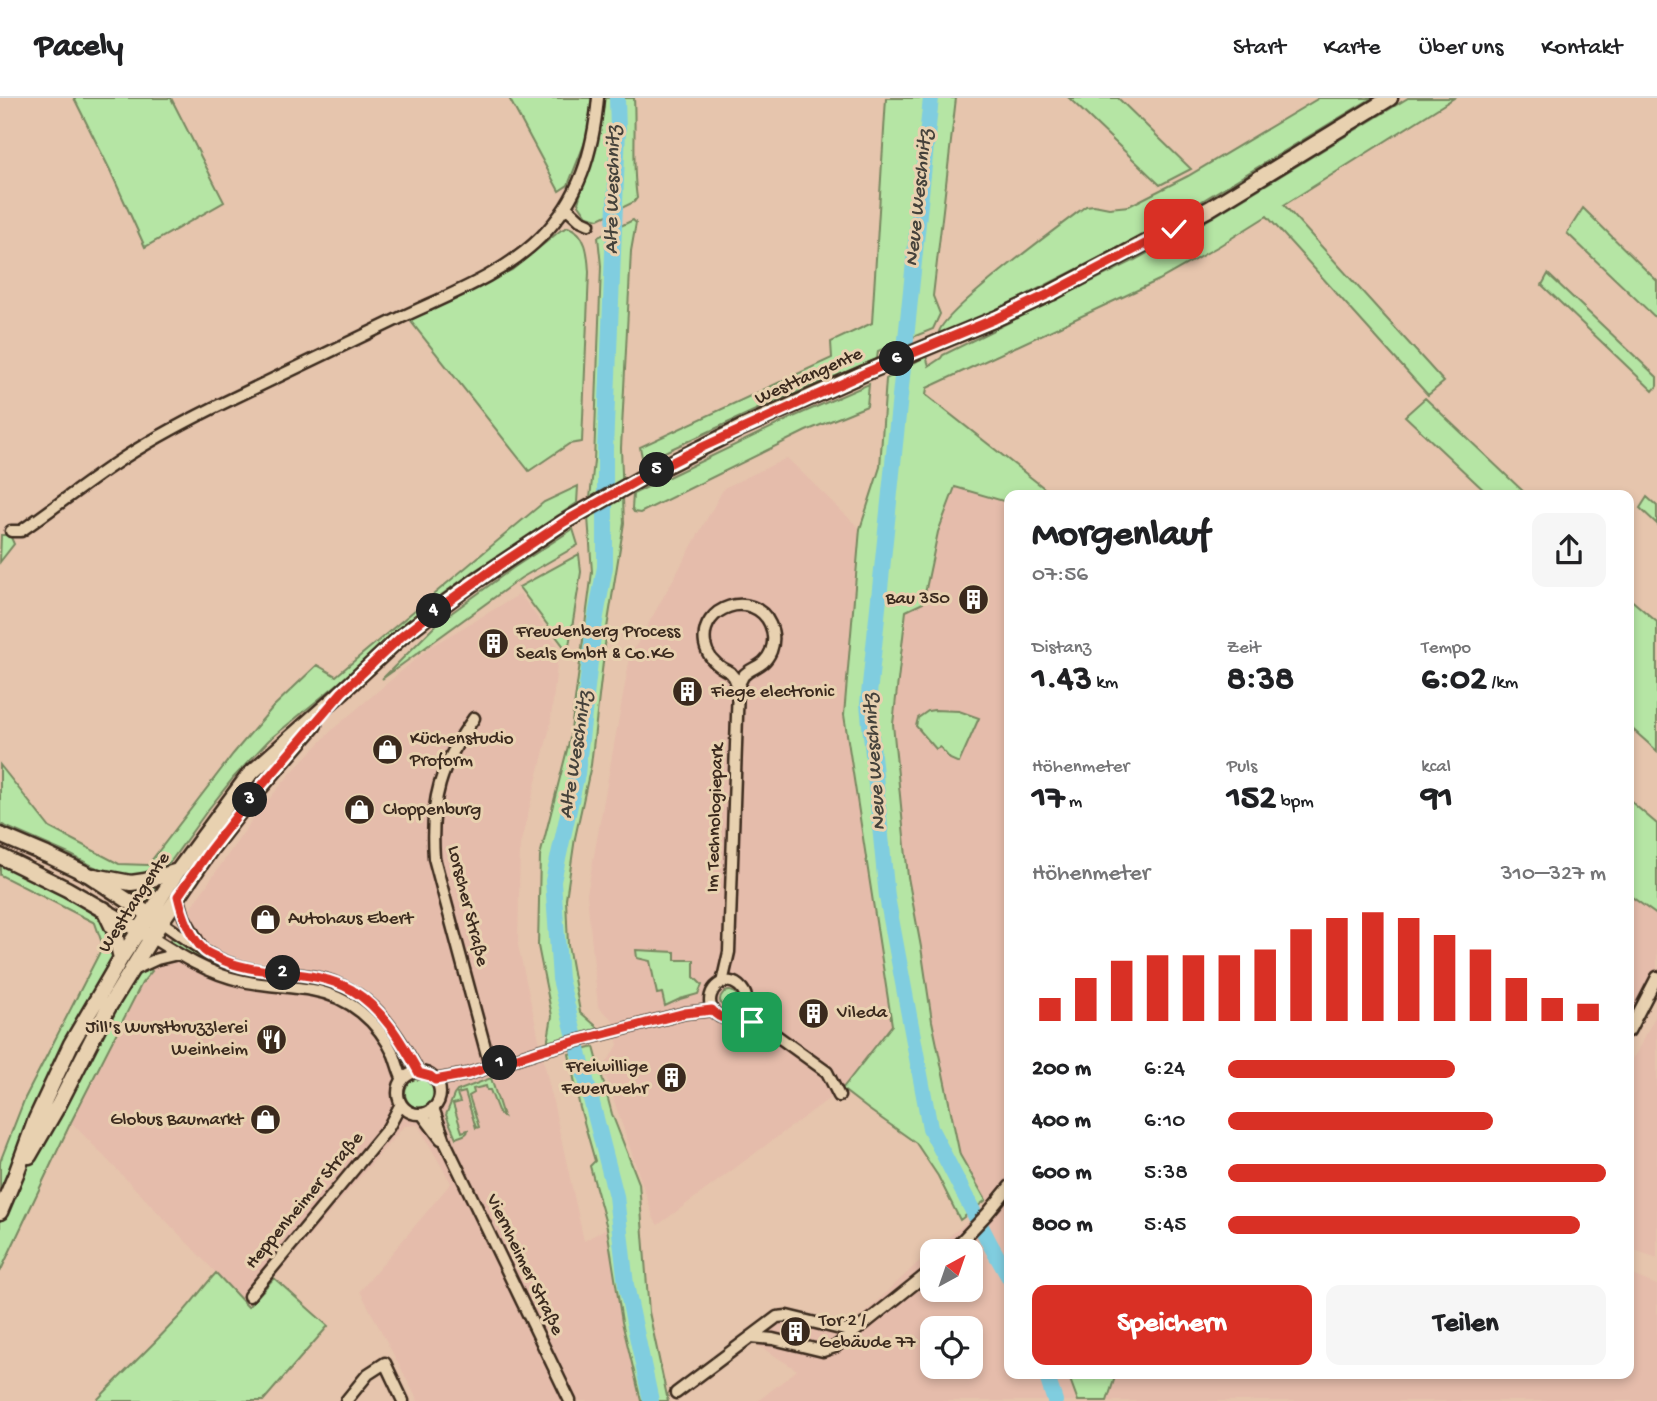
<!DOCTYPE html>
<html lang="de">
<head>
<meta charset="utf-8">
<style>
	:root { --surface:#fff; --page:#f6f6f6; --text:#202124; --muted:#757577; --line:#e0e0e0; --accent:#d93025 }
	body { margin:0; font-family:"Gochi Hand",sans-serif; background:var(--page); color:var(--text); height:100vh; display:flex; flex-direction:column; font-size:26px; white-space:nowrap }
	* { box-sizing:border-box; margin:0 }
	p { font-size:23px; color:var(--muted) }
	.icon { flex:none; width:38px; height:38px; fill:none; stroke:currentColor; stroke-width:2; stroke-linecap:round; stroke-linejoin:round }
	.map { position:relative; flex:1; overflow:hidden }
	.sheet { position:absolute; left:1004px; top:392px; width:630px; height:889px; display:flex; flex-direction:column; background:var(--surface); border-radius:14px; box-shadow:0 4px 10px #0003 }
	.sheet>* { flex:none }
	.needle { width:46px; rotate:40deg }
	.buttons { position:absolute; left:920px; top:1141px; display:grid; gap:14px }
	.buttons a { display:grid; place-items:center; width:63px; height:63px; border-radius:14px; background:var(--surface); box-shadow:0 4px 10px #0003; font-size:35px }
	.pin { position:absolute; display:grid; place-items:center; width:60px; height:60px; color:#fff; margin:-30px; border-radius:14px; box-shadow:0 4px 10px #0006 }
	.km { position:absolute; width:35px; height:35px; margin:-18px; border-radius:50%; background:#222; color:#fff; font-size:19px; line-height:35px; text-align:center }
	.round { display:grid; place-items:center; flex:none; width:74px; height:74px; border-radius:14px; background:var(--page) }
	.head { display:flex; align-items:center; justify-content:space-between; height:119px; padding:0 28px }
	h1 { font-size:38px; font-weight:700; line-height:52px }
	.figures { display:grid; grid-template-columns:repeat(3,1fr); gap:10px; height:119px; padding:7px 28px }
	.figures div { display:grid; align-content:center }
	.figures b { font-size:35px; font-weight:700 }
	.figures small { font-size:19px; font-weight:400 }
	.figures p { font-size:19px }
	.chart { height:196px; padding:14px 28px }
	.chart p { display:flex; justify-content:space-between }
	.chart svg { width:100%; height:126px; margin-top:7px; stroke:var(--accent); stroke-width:6 }
	.button { display:flex; gap:14px; margin-top:auto; padding:14px 28px }
	.button a { flex:1; height:80px; border-radius:14px; background:var(--accent); color:#fff; font-size:28px; font-weight:700; line-height:80px; text-align:center }
	.button a+a { background:var(--page); color:var(--text) }
	ul { padding:0 28px; list-style:none; font-size:23px }
	li { display:grid; grid-template-columns:112px 84px 1fr; align-items:center; height:52px }
	li i { height:18px; border-radius:9px; background:var(--accent) }
	header { display:flex; align-items:center; gap:42px; box-sizing:border-box; height:98px; padding:0 35px; background:var(--surface); border-bottom:2px solid var(--line) }
	header strong { font-size:33px }
	nav { display:flex; gap:38px; margin-inline-start:auto; font-size:24px }
	.map>svg:first-child { display:block }
</style>
</head>
<body>
<header>
<strong>Pacely</strong>
<nav><a>Start</a><a>Karte</a><a>Über uns</a><a>Kontakt</a></nav>
</header>
<div class="map">
<svg width="1657" height="1303" viewBox="0 0 1657 1303">
	<rect width="100%" height="100%" fill="#e6c5ad"/>
	<filter id="ink" filterUnits="userSpaceOnUse"><feTurbulence type="fractalNoise" baseFrequency=".0143" numOctaves="2"/><feDisplacementMap in="SourceGraphic" scale="14" xChannelSelector="R" yChannelSelector="G"/><feConvolveMatrix kernelMatrix="1 2 1 2 8 2 1 2 1" color-interpolation-filters="sRGB"/></filter>
	<g filter="url(#ink)">
		<path fill="#e5bcab" fill-rule="evenodd" d="M787,360L860,431L844,617L892,927L842,991L658,1127L654,1121L603,970L618,947L613,922L598,909L587,796L630,559L724,390Z
			M955,389L1010,405V1276H1629V1176L1657,1187V1303H758L797,1272L756,1246L745,1233L781,1210L852,1227L924,1159L988,1107L960,1057L948,1007L932,923L921,849L908,779L893,627L907,512L923,505L938,434ZM933,1153H971V1192H933ZM933,1230H971V1269H933Z
			M520,496L559,549L550,629L520,747L518,847L584,1143L607,1130L622,1224L641,1303H418L360,1193L451,1085L418,1027L404,1028L249,1209L71,1024L142,885L176,831L255,718L291,675L333,631L430,549Z
			M1629,797L1657,817V883L1629,935Z
			M1657,915V1160L1629,1150V969Z"/>
		<path fill="#b5e5a4" stroke="#788861" stroke-width="2" d="M74,0H171L224,104L145,149L110,72Z
			M509,0H592L587,39L568,87L559,93Z
			M602,0H634C636,33 632,67 637,100L634,104L599,121L587,118L578,105C587,70 604,37 602,0Z
			M886,0H956L933,198L940,216L933,231L878,253L877,261L760,310L643,364L640,349L832,260L831,244L872,225Z
			M1069,0H1118L1191,71L1160,87Z
			M1319,0H1372L1169,123L1113,153L965,228L964,227L940,236L939,234C943,213 1062,126 1086,108L1094,107L1109,110L1129,108L1188,78Z
			M1408,0H1454L1284,107L1444,284L1428,297L1267,118L1219,148L1159,182L927,290L926,297L1053,397H1010V405L955,389L938,434L923,505L906,513L893,626L908,779L921,849L932,923L960,1057L986,1102L960,1122L938,1078L916,1045L868,1011L842,991L892,927L844,617L860,431L880,369L886,281L926,258L929,268L941,260L943,257L1131,164L1213,119Z
			M1583,110L1657,183V221L1567,135Z
			M633,122L636,125L631,153L621,350L624,425L607,530L591,667L575,740L566,801L568,847L580,914L603,934L547,947L552,918L538,848L540,758L570,640L592,474L588,419L594,363L601,168L598,139Z
			M568,129C587,135 588,157 589,174L582,344L569,346L529,373L409,221L512,172L561,132Z
			M1548,176L1657,279V288L1653,293L1542,187Z
			M869,286L867,308L806,333L640,415L634,414L632,411L633,396L793,319Z
			M1425,300L1527,397H1489L1405,318Z
			M578,388L577,405L473,474L422,511L340,584L269,642L234,679L207,713L171,763L158,774L142,780L114,779L71,757L0,726V667L50,730L119,766L148,767L233,656L273,609L317,567L336,578L544,404Z
			M1647,399L1657,408V426L1640,410Z
			M573,431L578,447L521,480L382,581L439,524L513,470Z
			M1,437H10L14,446L0,464Z
			M579,456L581,474L568,554L519,489Z
			M1629,500L1657,524V653L1629,628Z
			M934,612L959,613L979,620L959,665L950,661L940,649L936,651L916,628L918,620L928,613Z
			M1629,702L1657,726V817L1629,797Z
			M0,765L72,803L99,820L121,842L116,826L129,833L123,844L152,873L142,885L71,1024L0,1174V1064L25,1000L103,848L95,825L0,777Z
			M164,780L148,804L124,790Z
			M173,839L218,867L239,875L238,878C213,870 191,858 169,844Z
			M636,852L675,854V862H694V879L702,887L698,896L680,901L665,908L662,895L657,896L650,863L637,860Z
			M720 902a9 9 0 1 1 18 0a9 9 0 1 1-18 0Z
			M594,949L612,1016L639,1085L649,1214L668,1303H641L622,1224L607,1130L590,1068L595,1063L580,1010L569,956Z
			M405 995a15 15 0 1 1 30 0a15 15 0 1 1-30 0Z
			M491,980L503,1018L499,1015L490,992H487L486,988L473,991L474,995L469,998L479,1029L476,1030L465,994L457,996L460,1004L453,1006L462,1034L468,1032C468,1037 460,1038 456,1040L446,1017L454,997L457,993Z
			M216,1175L248,1209L274,1180L328,1228L263,1303H96C121,1277 148,1252 173,1225C189,1210 201,1191 216,1175Z
			M1068,1276H1116L1107,1303H1078Z"/>
		<g fill="none" stroke-linecap="round" stroke-linejoin="round">
			<path stroke="#80cddf" stroke-width="16" d="M617,0L618,32L605,352V469L594,529L577,676L553,783L560,881L616,1098L626,1187L651,1303
				M931,0L868,606L887,799L930,1030L990,1146L1010,1181
				M1046,1276L1055,1303"/>
			<defs>
				<path id="street" d="M566,109L580,122L589,126
					M11,433H21C53,411 83,387 116,365C147,344 179,327 213,310C276,279 340,249 404,218C451,196 504,176 541,139C580,100 593,54 598,0
					M474,620C440,667 430,703 434,760L490,968
					M178,798L184,819L201,849
					M161,824C182,838 204,856 229,865C252,874 278,874 302,877C365,884 391,924 419,975
					M151,839C179,857 209,876 243,883C266,888 289,888 312,892C349,898 379,924 394,957C397,965 399,974 403,982
					M133,872L157,861L178,856
					M722,885L729,854L738,588C737,587 734,578 733,578C730,573 729,574 724,571C715,566 707,557 705,546C699,508 754,491 770,526C774,535 774,545 771,553C764,570 752,568 743,578C743,579 738,587 738,588
					M739,917L766,930L827,974L839,998
					M1629,933L1657,879
					M398 995a21 21 0 1 1 42 0a21 21 0 1 1-42 0Z
					M435,982L468,976L542,952L685,915L712,912C730,933 757,910 742,891C727,873 703,891 712,912
					M433,1010L446,1046L570,1303
					M422,1016L441,1041
					M952,1153L987,1116L1010,1088
					M249,1198L388,1030L401,1006
					M750,1239L773,1241L823,1253L835,1249L843,1243L933,1171
					M676,1295L777,1219L787,1218L853,1234
					M346,1303L368,1276L385,1265L403,1303"/>
				<path id="primary" d="M0,737L47,757L89,777L156,821
					M0,758L67,791L147,837
					M94,778L131,785L145,783L178,773
					M104,811L114,832L121,860
					M29,1058L59,1006L108,910L161,824L210,752L245,707L314,627
					M0,1114L16,1076L36,1021L71,946L121,860L178,773L249,677L342,594L402,538L428,518L477,482L564,424L645,378L741,330L865,275L995,221L1051,195L1209,111L1390,0"/>
			</defs>
			<use href="#street" stroke="#3b2a1e" stroke-width="15"/>
			<use href="#primary" stroke="#3b2a1e" stroke-width="19"/>
			<use href="#street" stroke="#e8d1b0" stroke-width="10"/>
			<use href="#primary" stroke="#e8d1b0" stroke-width="14"/>
		</g>
	</g>
	<g fill="none" stroke-linecap="round" stroke-linejoin="round" filter="url(#ink)">
		<defs>
			<path id="route" d="M752,924L739,917C728,923 719,921 712,912L685,915L542,952L468,976L435,982L430,978L419,975C401,943 384,912 352,892C310,868 259,881 216,859C212,857 206,855 203,851C190,838 182,815 178,798L210,752L245,707L342,594L402,538L428,518L499,467L564,424L645,378L696,352L865,275L995,221L1051,195L1174,131"/>
		</defs>
		<use href="#route" stroke="#fff" stroke-width="14"/>
		<use href="#route" stroke="#d93025" stroke-width="9"/>
	</g>
	<defs>
		<symbol id="building-disc" viewBox="-11 -11 22 22"><circle r="9.5" fill="#3b2a1e" stroke="#e8d1b0"/><path d="M-4-6H4V6H1V3H-1V6H-4ZM-2.5-4.3h1.7v1.8h-1.7ZM.8-4.3h1.7v1.8H.8ZM-2.5-1h1.7V.8h-1.7ZM.8-1h1.7V.8H.8Z" fill="#fff"/></symbol>
		<symbol id="shop-disc" viewBox="-11 -11 22 22"><circle r="9.5" fill="#3b2a1e" stroke="#e8d1b0"/><path d="M-5-2.5h2.3a2.7 3.5 0 0 1 5.4 0H5L5.5 6h-11ZM-1.5-2.5h3a1.5 2.3 0 0 0-3 0Z" fill="#fff"/></symbol>
		<symbol id="restaurant-disc" viewBox="-11 -11 22 22"><circle r="9.5" fill="#3b2a1e" stroke="#e8d1b0"/><path d="M-5-6h1v4h1v-4h1v4h1v-4h1v5L-1.5 .5V6h-2V.5L-5-1ZM5-6V6H3V1.5H1.5Q1.5-4 5-6Z" fill="#fff"/></symbol>
	</defs>
	<g fill-rule="evenodd">
		<use href="#building-disc" x="956" y="484" width="35" height="35"/>
		<use href="#building-disc" x="476" y="528" width="35" height="35"/>
		<use href="#building-disc" x="670" y="576" width="35" height="35"/>
		<use href="#shop-disc" x="370" y="634" width="35" height="35"/>
		<use href="#shop-disc" x="342" y="694" width="35" height="35"/>
		<use href="#shop-disc" x="248" y="804" width="35" height="35"/>
		<use href="#building-disc" x="796" y="898" width="35" height="35"/>
		<use href="#restaurant-disc" x="254" y="924" width="35" height="35"/>
		<use href="#building-disc" x="654" y="962" width="35" height="35"/>
		<use href="#shop-disc" x="248" y="1004" width="35" height="35"/>
		<use href="#building-disc" x="778" y="1216" width="35" height="35"/>
	</g>
	<g text-anchor="middle" dominant-baseline="central" stroke-width="6" stroke-linejoin="round" paint-order="stroke">
		<g font-size="19" fill="#3b2a1e" stroke="#e8d1b0">
			<text transform="translate(809 279) rotate(-24)">Westtangente</text>
			<text transform="translate(716 720) rotate(-88)">Im Technologiepark</text>
			<text transform="translate(135 805) rotate(-57)">Westtangente</text>
			<text transform="translate(467 808) rotate(76)">Lorscher Straße</text>
			<text transform="translate(305 1103) rotate(-50)">Heppenheimer Straße</text>
			<text transform="translate(524 1167) rotate(64)">Viernheimer Straße</text>
		</g>
		<g font-size="19" fill="#3b2a1e" stroke="#e8d1b0" text-anchor="start">
			<text x="950" y="501" text-anchor="end">Bau 350</text>
			<text x="516" y="534">Freudenberg Process<tspan x="516" dy="22">Seals GmbH &amp; Co.KG</tspan></text>
			<text x="711" y="594">Fiege electronic</text>
			<text x="410" y="641">Küchenstudio<tspan x="410" dy="22">Proform</tspan></text>
			<text x="383" y="712">Cloppenburg</text>
			<text x="288" y="821">Autohaus Ebert</text>
			<text x="837" y="915">Vileda</text>
			<text x="248" y="930" text-anchor="end">Jill's Wurstbruzzlerei<tspan x="248" dy="22">Weinheim</tspan></text>
			<text x="648" y="969" text-anchor="end">Freiwillige<tspan x="648" dy="22">Feuerwehr</tspan></text>
			<text x="243" y="1022" text-anchor="end">Globus Baumarkt</text>
			<text x="819" y="1223">Tor 2 /<tspan x="819" dy="22">Gebäude 77</tspan></text>
		</g>
		<g font-size="21" font-style="italic" fill="#45423b" stroke="#e8d1b0">
			<text transform="translate(614 92) rotate(-89)">Alte Weschnitz</text>
			<text transform="translate(920 100) rotate(-84)">Neue Weschnitz</text>
			<text transform="translate(577 657) rotate(-81)">Alte Weschnitz</text>
			<text transform="translate(876 664) rotate(-94)">Neue Weschnitz</text>
		</g>
	</g>
</svg>
<div class="buttons">
<a><svg class="needle" viewBox="-14 -14 28 28"><path d="M0-13l5 13h-10z" fill="#e53935"/><path d="M0 13l5-13h-10z" fill="#757577"/></svg></a>
<a><svg class="icon" aria-label="locate" viewBox="0 0 24 24"><circle cx="12" cy="12" r="6"/><path d="M12 2v4M12 18v4M2 12h4M18 12h4"/></svg></a>
</div>
<div class="pin" style="left:752px;top:924px;background:#1e9e55"><svg class="icon" aria-label="arrive" viewBox="0 0 24 24"><path d="M6 21V4h12l-3 4 3 4H6"/></svg></div>
<div class="pin" style="left:1174px;top:131px;background:#d93025"><svg class="icon" aria-label="check" viewBox="0 0 24 24"><path d="M5 12l5 5 9-10"/></svg></div>
<b class="km" style="left:500px;top:965px">1</b>
<b class="km" style="left:283px;top:875px">2</b>
<b class="km" style="left:250px;top:702px">3</b>
<b class="km" style="left:434px;top:513px">4</b>
<b class="km" style="left:657px;top:372px">5</b>
<b class="km" style="left:897px;top:261px">6</b>
<section class="sheet">
<div class="head"><div><h1>Morgenlauf</h1><p>07:56</p></div><a class="round"><svg class="icon" aria-label="share" viewBox="0 0 24 24"><path d="M12 15V3M7 8l5-5 5 5M5 13v7h14v-7"/></svg></a></div>
<div class="figures">
<div><p>Distanz</p><b>1.43<small> km</small></b></div>
<div><p>Zeit</p><b>8:38</b></div>
<div><p>Tempo</p><b>6:02<small> /km</small></b></div>
</div>
<div class="figures">
<div><p>Höhenmeter</p><b>17<small> m</small></b></div>
<div><p>Puls</p><b>152<small> bpm</small></b></div>
<div><p>kcal</p><b>91</b></div>
</div>
<div class="chart"><p><span>Höhenmeter</span>310–327 m</p>
<svg viewBox="0 0 160 44" preserveAspectRatio="none"><path d="M5 44V36M15 44V29M25 44V23M35 44V21M45 44V21M55 44V21M65 44V19M75 44V12M85 44V8M95 44V6M105 44V8M115 44V14M125 44V19M135 44V29M145 44V36M155 44V38"/></svg>
</div>
<ul>
<li><b>200 m</b>6:24<i style="width:60%"></i></li>
<li><b>400 m</b>6:10<i style="width:70%"></i></li>
<li><b>600 m</b>5:38<i style="width:100%"></i></li>
<li><b>800 m</b>5:45<i style="width:93%"></i></li>
</ul>
<div class="button"><a>Speichern</a><a>Teilen</a></div>
</section>
</div>
</body>
</html>
